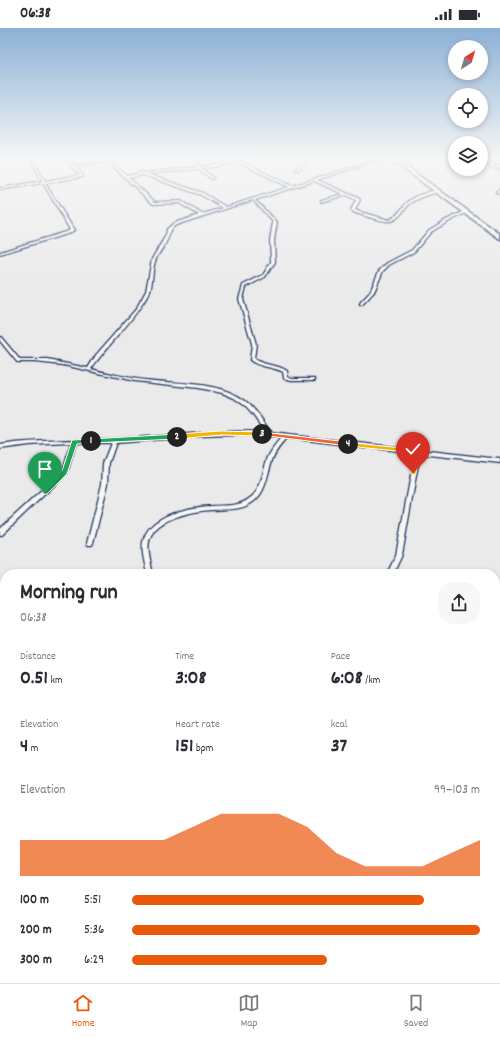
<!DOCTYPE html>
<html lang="en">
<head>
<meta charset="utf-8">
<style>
	:root { --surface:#fff; --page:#f7f7f7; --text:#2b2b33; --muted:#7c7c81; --line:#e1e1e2; --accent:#ea580c }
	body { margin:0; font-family:Dekko,sans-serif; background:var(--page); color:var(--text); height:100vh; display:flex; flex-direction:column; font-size:15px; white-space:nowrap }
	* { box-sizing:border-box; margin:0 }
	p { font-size:13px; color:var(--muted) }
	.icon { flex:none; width:22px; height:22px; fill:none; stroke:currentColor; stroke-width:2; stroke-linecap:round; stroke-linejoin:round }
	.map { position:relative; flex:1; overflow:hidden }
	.sheet { position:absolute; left:0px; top:541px; width:500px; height:414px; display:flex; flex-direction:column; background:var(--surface); border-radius:16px 16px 0 0; box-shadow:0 2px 6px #0003 }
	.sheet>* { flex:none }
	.needle { width:26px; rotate:37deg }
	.fabs { position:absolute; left:448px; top:12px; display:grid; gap:8px }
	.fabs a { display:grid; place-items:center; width:40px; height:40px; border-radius:50%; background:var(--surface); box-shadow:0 2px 6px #0003; font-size:20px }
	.pin { position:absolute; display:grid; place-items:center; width:34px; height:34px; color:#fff; margin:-41px -17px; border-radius:50% 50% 50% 0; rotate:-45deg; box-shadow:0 0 4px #0007 }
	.pin .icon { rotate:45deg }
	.km { position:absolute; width:20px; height:20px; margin:-10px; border-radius:50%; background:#222; color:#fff; font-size:11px; line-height:20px; text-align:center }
	.round { display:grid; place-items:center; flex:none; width:42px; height:42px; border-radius:16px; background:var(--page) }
	.headline { display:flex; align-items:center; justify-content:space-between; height:68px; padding:0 20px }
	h1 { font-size:22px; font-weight:700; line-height:30px }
	.figures { display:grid; grid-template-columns:repeat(3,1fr); gap:6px; height:68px; padding:4px 20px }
	.figures div { display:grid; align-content:center }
	.figures b { font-size:20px; font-weight:700 }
	.figures small { font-size:11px; font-weight:400 }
	.figures p { font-size:11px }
	.chart { height:112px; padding:8px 20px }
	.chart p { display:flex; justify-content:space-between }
	.chart svg { width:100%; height:72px; margin-top:4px; fill:var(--accent); opacity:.7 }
	ul { padding:0 20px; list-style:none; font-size:13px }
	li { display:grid; grid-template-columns:64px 48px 1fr; align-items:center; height:30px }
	li i { height:10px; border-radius:5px; background:var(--accent) }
	.status { display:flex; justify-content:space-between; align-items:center; height:28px; padding:0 20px; background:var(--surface); direction:ltr }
	.status svg { height:11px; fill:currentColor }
	.menu { display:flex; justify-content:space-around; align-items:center; height:56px; border-top:1px solid var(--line); background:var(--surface); font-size:11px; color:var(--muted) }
	.menu a { display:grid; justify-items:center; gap:2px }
	.menu .current { color:var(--accent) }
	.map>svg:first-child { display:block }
</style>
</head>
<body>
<div class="status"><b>06:38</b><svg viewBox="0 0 49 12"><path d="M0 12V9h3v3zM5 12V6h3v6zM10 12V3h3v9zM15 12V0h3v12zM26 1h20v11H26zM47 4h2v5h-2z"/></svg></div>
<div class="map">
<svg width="500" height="955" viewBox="0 0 500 955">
	<rect width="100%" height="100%" fill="#e9eae9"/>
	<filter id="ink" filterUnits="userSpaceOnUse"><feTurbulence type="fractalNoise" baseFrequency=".025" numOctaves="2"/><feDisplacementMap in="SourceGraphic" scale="8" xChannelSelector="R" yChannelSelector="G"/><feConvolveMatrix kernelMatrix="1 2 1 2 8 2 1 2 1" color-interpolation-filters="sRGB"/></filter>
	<g filter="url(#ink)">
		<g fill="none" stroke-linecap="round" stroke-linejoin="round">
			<defs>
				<path id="street" d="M31,131H33L45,153L80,147L72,139H71V137L66,131H68L74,137L107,132L106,131H108L127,148L140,145L141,144L143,145L197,139L196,131H198L200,139L229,134L241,131H244L240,133L292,158L379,131H382L317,152L358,170L360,172L355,182L357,183L389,192C396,189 400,183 405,177C413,168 428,163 440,162V164C430,166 420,169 411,175C404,180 400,191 391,193C385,195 362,187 355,185L351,182L356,172L346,167L321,174V172L343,166L314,153L255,172L277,194L274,212L275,234L265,249L246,259L243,271L256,316L254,331C264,338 278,336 287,343L288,348L292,350H315V352H291L284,350L283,344C272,338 259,340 250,332L252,316L239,271L243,257L263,247L271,234L270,212L273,194L253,172L176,197L170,202C170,212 161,221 157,229C151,240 154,254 149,265C134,293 109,315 91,341C109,345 127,350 145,352C176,356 218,353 244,372C255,380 263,393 271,405L500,431V435L420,426L402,527L393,546H387L396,527L415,425L287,410C282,416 276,422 273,430C267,445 267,464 253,474C241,483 226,481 212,482C193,483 157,490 150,510C146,521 151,535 153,546H147C145,535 140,521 144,510C152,486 190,479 212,478C225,477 239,479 250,470C263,461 262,443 268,429C271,422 277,416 282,409H270L259,407H241L205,408L116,415L109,435L108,456L93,515L92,517H88L87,515L102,456L103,435L111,415H76L67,445L2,507H0V501L63,443L71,415L29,417L0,421V417C39,411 77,413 116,411C149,409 183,406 216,404C232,404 249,402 265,404L253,387L244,377L234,370L222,365L198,360L134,353L63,337L34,334H17L0,313V309H1L20,332H48L88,340L96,327L136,281L146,263L152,231L166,207L167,201L174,195L199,187L179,175L153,176L108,134L75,138L83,147V149L45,155L74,202L73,203L67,206L0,226V224L65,204L70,202L43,155L0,162V160L42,153ZM237,134L289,159L226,179L203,165L147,146L198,141L212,151H213V149L201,140L215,139ZM143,147L201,167L223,180L202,186L181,173L155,174L129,150Z
					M308,131H311L298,142H296V140Z
					M481,132L490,136L500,133V135L492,137L500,141V143L481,134Z
					M458,141H464L458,143Z
					M499,162H500V165L497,166L496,165Z
					M465,183L468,184L446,195L431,204L414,224L389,237L383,243L374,264L362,277H360V275L370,264L379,243L387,235L412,222L429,202L444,193Z
					M500,559V569L497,575L495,576V566L498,560Z
					M500,650V657L498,656L497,654L498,651Z
					M495,749C500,752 500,759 500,765C493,762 495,755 495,749Z
					M500,789V797L495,799V791Z
					M5,817V825L0,827V819Z
					M175,950H185L184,955H174Z
					M356,950H366L365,955H355Z
					M442,950H497L500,952V955H448L444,953Z"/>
				<path id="highway" d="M390,131H396L500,206V211Z"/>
			</defs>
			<use href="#street" stroke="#1b2f5e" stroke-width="2.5"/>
			<use href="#highway" stroke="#1b2f5e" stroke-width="3"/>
			<use href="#street" fill="#f6f6f2" fill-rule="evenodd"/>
			<use href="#highway" fill="#f6f6f2" fill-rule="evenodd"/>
		</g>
	</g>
	<linearGradient id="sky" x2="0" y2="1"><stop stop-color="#8cb0d6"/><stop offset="0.49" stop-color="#f5f6f5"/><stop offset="1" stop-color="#f5f6f5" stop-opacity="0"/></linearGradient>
	<rect width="500" height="265" fill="url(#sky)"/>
	<path fill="#22a559" stroke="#fff" d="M91,411L94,413L93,415L77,416L67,446L47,466H43V463L62,443L72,412Z"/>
	<path fill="#22a559" stroke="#fff" d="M177,406L180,409L177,411L91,415L88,413L91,411Z"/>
	<path fill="#f5b400" stroke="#fff" d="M221,403L262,404L265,406L262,408L221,407L177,411L174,409L177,406Z"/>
	<path fill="#f0652b" stroke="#fff" d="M262,404L348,414L351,416L348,418L260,407L259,406Z"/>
	<path fill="#f5b400" stroke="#fff" d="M346,414L420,422L416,445L413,447L410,445L415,425L348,418L345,416Z"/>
</svg>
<div class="fabs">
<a><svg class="needle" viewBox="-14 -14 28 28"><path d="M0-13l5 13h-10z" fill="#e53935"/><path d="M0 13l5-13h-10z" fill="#7c7c81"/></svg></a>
<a><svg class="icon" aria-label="locate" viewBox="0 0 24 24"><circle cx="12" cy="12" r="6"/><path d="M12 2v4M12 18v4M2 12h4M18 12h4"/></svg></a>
<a><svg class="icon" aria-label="layers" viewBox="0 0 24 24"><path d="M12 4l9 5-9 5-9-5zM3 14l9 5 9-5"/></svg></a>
</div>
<div class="pin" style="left:45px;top:465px;background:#1e9e55"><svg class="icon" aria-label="arrive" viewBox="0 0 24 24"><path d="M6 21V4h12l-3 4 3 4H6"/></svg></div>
<div class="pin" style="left:413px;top:445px;background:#d93025"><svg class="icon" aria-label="check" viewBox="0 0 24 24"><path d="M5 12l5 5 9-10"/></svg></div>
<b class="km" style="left:91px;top:413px">1</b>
<b class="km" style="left:177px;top:409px">2</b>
<b class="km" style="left:262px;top:406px">3</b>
<b class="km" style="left:348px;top:416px">4</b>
<section class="sheet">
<div class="headline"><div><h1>Morning run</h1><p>06:38</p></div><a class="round"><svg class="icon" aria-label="share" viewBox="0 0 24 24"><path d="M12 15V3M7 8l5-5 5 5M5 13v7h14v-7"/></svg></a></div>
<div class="figures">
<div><p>Distance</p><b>0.51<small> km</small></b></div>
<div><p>Time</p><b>3:08</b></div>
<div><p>Pace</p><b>6:08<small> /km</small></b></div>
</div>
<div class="figures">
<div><p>Elevation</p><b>4<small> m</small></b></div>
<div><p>Heart rate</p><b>151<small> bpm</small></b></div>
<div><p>kcal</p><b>37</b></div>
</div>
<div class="chart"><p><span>Elevation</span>99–103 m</p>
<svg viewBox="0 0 160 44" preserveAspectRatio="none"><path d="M0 44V22L10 22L20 22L30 22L40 22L50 22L60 14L70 6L80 6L90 6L100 14L110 30L120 38L130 38L140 38L150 30L160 22V44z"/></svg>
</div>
<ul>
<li><b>100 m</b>5:51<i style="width:84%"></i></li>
<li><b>200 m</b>5:36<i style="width:100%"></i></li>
<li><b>300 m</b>6:29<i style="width:56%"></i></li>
</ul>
</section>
</div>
<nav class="menu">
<a class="current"><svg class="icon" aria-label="home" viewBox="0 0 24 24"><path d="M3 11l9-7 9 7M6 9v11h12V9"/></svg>Home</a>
<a><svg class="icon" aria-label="map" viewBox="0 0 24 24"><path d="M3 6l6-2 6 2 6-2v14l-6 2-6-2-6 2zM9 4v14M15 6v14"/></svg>Map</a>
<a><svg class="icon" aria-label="saved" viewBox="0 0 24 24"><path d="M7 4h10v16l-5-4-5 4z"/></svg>Saved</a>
</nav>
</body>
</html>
